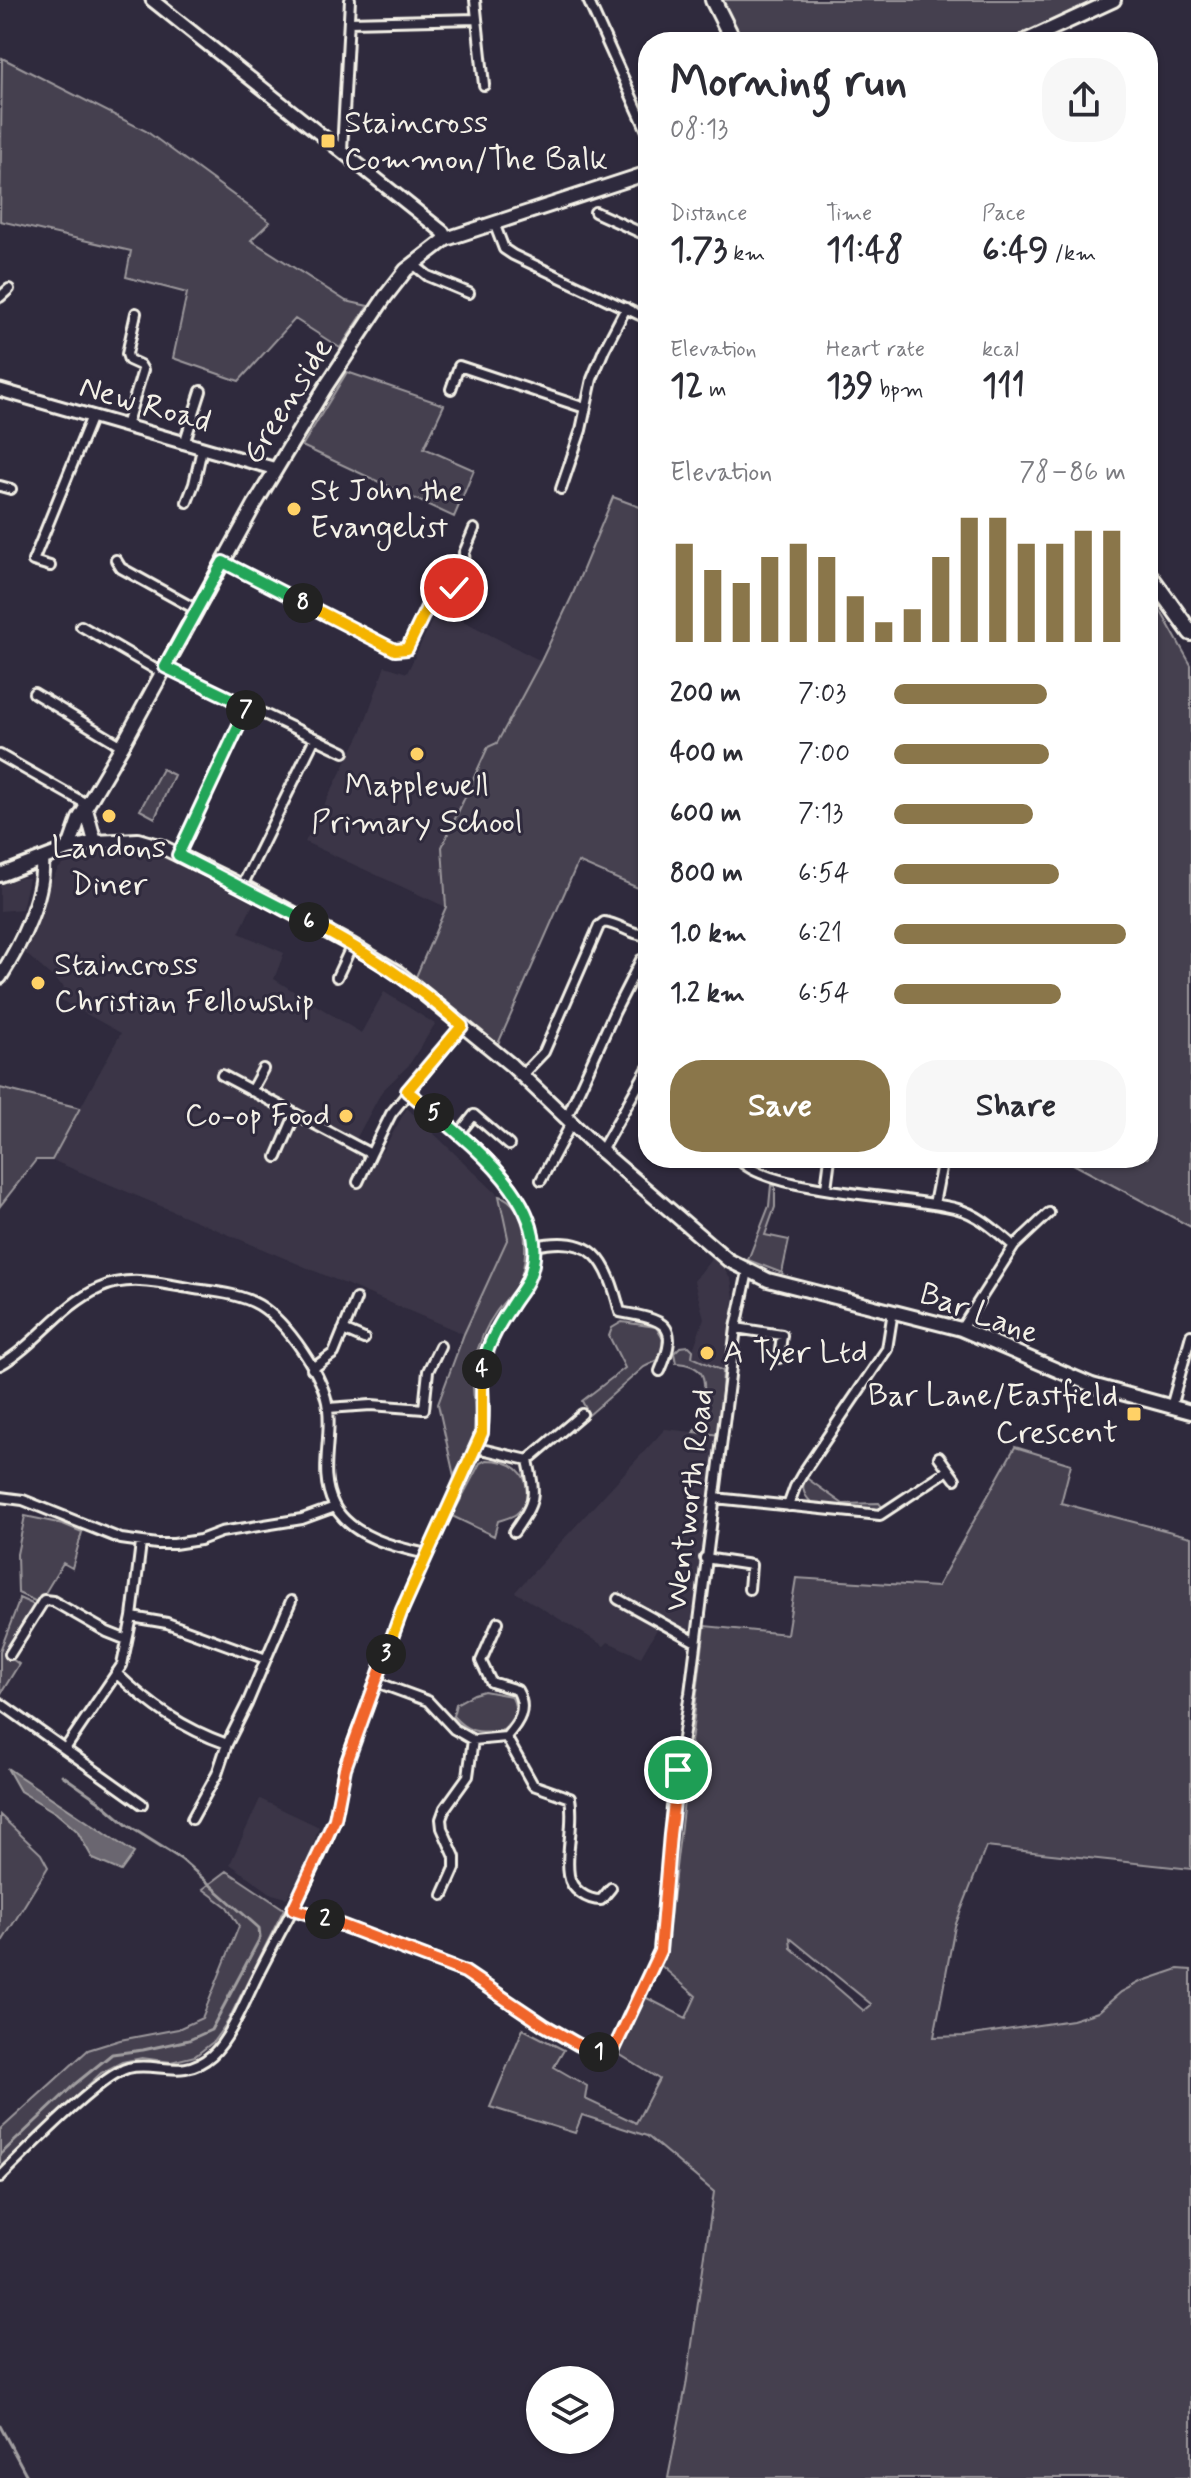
<!DOCTYPE html>
<html lang="en">
<head>
<meta charset="utf-8">
<style>
	:root { --surface:#fff; --page:#f7f7f7; --text:#2b2b33; --muted:#7c7c81; --accent:#8a764a }
	body { margin:0; font-family:Mynerve,sans-serif; background:var(--page); color:var(--text); height:100vh; display:flex; flex-direction:column; font-size:30px; white-space:nowrap }
	* { box-sizing:border-box; margin:0 }
	p { font-size:26px; color:var(--muted) }
	.icon { flex:none; width:44px; height:44px; fill:none; stroke:currentColor; stroke-width:2; stroke-linecap:round; stroke-linejoin:round }
	.map { position:relative; flex:1; overflow:hidden }
	.panel { position:absolute; left:638px; top:32px; width:520px; height:1136px; display:flex; flex-direction:column; background:var(--surface); border-radius:32px; box-shadow:0 2px 6px #0004 }
	.panel>* { flex:none }
	.buttons { position:absolute; left:526px; top:2366px; display:grid; gap:16px }
	.buttons a { display:grid; place-items:center; width:88px; height:88px; border-radius:50%; background:var(--surface); box-shadow:0 2px 6px #0004; font-size:40px }
	.pin { position:absolute; display:grid; place-items:center; width:68px; height:68px; color:#fff; margin:-34px; border:4px solid #fff; border-radius:50%; box-shadow:0 2px 8px #0007 }
	.km { position:absolute; width:40px; height:40px; margin:-20px; border-radius:50%; background:#222; color:#fff; font-size:22px; line-height:40px; text-align:center }
	.round { display:grid; place-items:center; flex:none; width:84px; height:84px; border-radius:32px; background:var(--page) }
	.head { display:flex; align-items:center; justify-content:space-between; height:136px; padding:0 32px }
	h1 { font-size:44px; font-weight:700; line-height:60px }
	.stats { display:grid; grid-template-columns:repeat(3,1fr); gap:12px; height:136px; padding:8px 32px }
	.stats div { display:grid; align-content:center }
	.stats b { font-size:34px; font-weight:700 }
	.stats small { font-size:22px; font-weight:400 }
	.stats p { font-size:22px }
	.chart { height:224px; padding:16px 32px }
	.chart p { display:flex; justify-content:space-between }
	.chart svg { width:100%; height:144px; margin-top:8px; stroke:var(--accent); stroke-width:6 }
	.button { display:flex; gap:16px; margin-top:auto; padding:16px 32px }
	.button a { flex:1; height:92px; border-radius:32px; background:var(--accent); color:#fff; font-size:32px; font-weight:700; line-height:92px; text-align:center }
	.button a+a { background:var(--page); color:var(--text) }
	ul { padding:0 32px; list-style:none; font-size:26px }
	li { display:grid; grid-template-columns:128px 96px 1fr; align-items:center; height:60px }
	li i { height:20px; border-radius:10px; background:var(--accent) }
	.map>svg:first-child { display:block }
</style>
</head>
<body>
<div class="map">
<svg width="1191" height="2478" viewBox="0 0 1191 2478">
	<rect width="100%" height="100%" fill="#2f2a3d"/>
	<filter id="ink" filterUnits="userSpaceOnUse"><feTurbulence type="fractalNoise" baseFrequency=".0125" numOctaves="2"/><feDisplacementMap in="SourceGraphic" scale="16" xChannelSelector="R" yChannelSelector="G"/><feConvolveMatrix kernelMatrix="1 2 1 2 8 2 1 2 1" color-interpolation-filters="sRGB"/></filter>
	<g filter="url(#ink)">
		<path fill="#3b3647" d="M438,608L541,661L442,847L446,907L305,842L361,733L385,666L407,673Z
			M122,848L153,851L254,902L239,933L284,953L274,979L361,1033L384,992L435,1024L409,1065L382,1091L356,1139L382,1152L407,1108L499,1196L508,1238L464,1334L52,1160L121,1033L59,999L64,987L25,953L44,894L58,869L73,855Z
			M20,878H29L22,909L0,911V885Z
			M713,1257L724,1269L731,1280L734,1297L723,1371L691,1356L704,1318L694,1281Z
			M665,1429L720,1435L691,1647L657,1629L641,1657L608,1642L604,1646L515,1592Z
			M260,1799L319,1827L308,1860L287,1898L272,1894L230,1864Z"/>
		<path fill="#454050" stroke="#9c989c" stroke-width="2" fill-rule="evenodd" d="M713,0H1114L1023,42H734Z
			M2,58L146,131L270,222L251,240L346,301L368,306L340,348L295,319L239,381L173,358L187,293L126,277L131,251L0,221Z
			M347,372L444,405L424,448L474,470L454,517L302,446Z
			M613,497L648,510V886L645,891L578,862L498,1044L415,979L446,907L442,847L488,747L497,743L541,661L572,596Z
			M1148,608H1159L1191,665V1227L1062,1158H1148Z
			M162,769L174,775L155,818L140,810Z
			M0,1088L80,1108L52,1160H36L0,1206Z
			M771,1185L775,1186V1207L765,1235L789,1240L782,1273L748,1260L769,1206Z
			M499,1196C529,1203 530,1261 518,1283C513,1293 502,1303 496,1312C485,1327 478,1346 474,1363C470,1388 478,1413 473,1437C471,1450 460,1464 454,1476L438,1404L464,1334L508,1238Z
			M622,1322L656,1327L666,1344L662,1358L644,1367L589,1415L582,1401L625,1368L609,1336L612,1328Z
			M689,1346L693,1350L692,1357L723,1371L720,1435L694,1432C702,1423 708,1384 701,1373C695,1365 685,1364 676,1363L674,1353L680,1347Z
			M1015,1447L1071,1464L1061,1503L1191,1537V1869L986,1847L955,1926L934,2037L966,2036L1072,2020L1098,2012L1121,1992L1140,1982L1178,1969L1191,1970V2478H668L686,2386L714,2192L647,2136L582,2115L575,2133L490,2107L523,2029L564,2050L554,2067L587,2086L585,2099L636,2123L659,2079L619,2054L643,1996L686,2018L696,1996L658,1963L665,1959L705,1626L787,1634L796,1578L937,1587ZM790,1938L871,2004V2005L864,2011L791,1948Z
			M486,1460C496,1460 509,1462 517,1469C530,1480 531,1503 516,1514C512,1517 504,1519 498,1521L494,1536L452,1516L480,1463Z
			M805,1477L843,1504L879,1503L883,1508L877,1510L813,1504C804,1496 801,1489 805,1477Z
			M25,1516L63,1524L82,1532L72,1568L63,1563L39,1603L18,1593L17,1554Z
			M19,1598L39,1607L9,1657L19,1664L0,1695V1651L18,1604Z
			M484,1691L511,1696C520,1711 513,1720 501,1731C478,1732 469,1734 453,1716L456,1704L474,1694Z
			M0,1815L41,1854L48,1867L0,1945Z
			M227,1871L284,1909L228,2021L213,2042L195,2056L171,2062L142,2058L122,2062L101,2073L0,2168V2130L88,2050L120,2040L178,2029L202,2018L239,1926L227,1907L203,1889Z"/>
		<path fill="#6a6670" stroke="#a19ea0" stroke-width="2" d="M7,1768L134,1853L121,1871L93,1859L77,1831L56,1813L20,1791Z"/>
		<g fill="none" stroke-linecap="round" stroke-linejoin="round">
			<path stroke="#a19ea0" stroke-width="3" d="M0,2155L75,2084L112,2054L143,2050L189,2040L211,2030L260,1938L259,1928L181,1859L127,1825L99,1801L62,1775
				M0,2426L28,2478"/>
			<defs>
				<path id="minor" d="M475,0L484,85
					M588,0L648,133
					M349,22L477,19
					M342,151L350,0
					M595,212L648,236
					M494,223L504,249L513,255L648,319
					M413,264L428,276L469,293
					M0,297L9,289
					M451,389L459,366L585,408
					M126,426L143,370L140,365L129,360L127,354L136,313
					M184,444L201,391
					M0,486L11,489
					M561,489L581,430L592,379L604,350L626,308
					M187,502L194,484L202,449
					M116,560L121,568L197,610
					M223,562L395,650L407,649L432,597L454,588L465,569L464,553L474,529
					M50,566L33,561L92,416
					M81,626L162,673
					M165,667L344,752
					M34,693L122,746
					M0,755L88,805
					M178,855L248,707
					M242,886L315,738
					M337,977L352,945
					M222,1075L371,1154L391,1114L462,1026
					M522,1075L544,1052L599,926L604,922C620,924 633,936 648,935
					M251,1091L263,1069
					M566,1119L614,1013L641,960
					M459,1134L474,1115L509,1145
					M601,1151L648,1068
					M277,1157L295,1115
					M738,1158C763,1193 910,1195 958,1209C980,1215 997,1232 1014,1246
					M541,1180L571,1124
					M358,1182L371,1154
					M826,1188L830,1158
					M934,1204L943,1158
					M534,1246C594,1233 607,1260 620,1312C664,1320 681,1323 660,1371
					M736,1328L782,1335L779,1358
					M961,1329L1014,1246L1049,1213
					M343,1330L364,1339
					M0,1365C37,1344 61,1305 100,1288C130,1274 164,1284 195,1289C217,1292 240,1294 259,1305C287,1322 325,1377 328,1409C332,1442 318,1474 334,1505C351,1537 395,1547 427,1554
					M312,1369L334,1353L356,1299
					M1171,1407L1191,1335
					M328,1408L371,1405L424,1409L428,1371L440,1346
					M477,1448L528,1460L582,1414
					M939,1457L955,1479
					M0,1497L23,1500L121,1539L157,1544H174L200,1540L221,1532L302,1519L335,1507
					M715,1498L880,1515L948,1470
					M788,1506L795,1487L803,1473L887,1349L893,1311
					M514,1532C536,1500 536,1498 528,1460
					M705,1558L751,1565L749,1589
					M618,1599L696,1642
					M10,1654L44,1600L53,1601L107,1632L127,1640
					M266,1659L291,1601
					M116,1673C151,1706 182,1728 227,1744L247,1704L266,1659L167,1623L132,1617
					M376,1682L428,1701L454,1729L473,1740L506,1737C519,1722 528,1709 517,1690L491,1682L481,1661L498,1622
					M0,1703L142,1804
					M506,1737L533,1785L570,1798C575,1825 565,1852 569,1875C571,1890 587,1900 601,1900L611,1888
					M65,1749L122,1665L132,1617L141,1543
					M192,1819L217,1774L227,1744
					M443,1895L455,1868V1857L442,1828L441,1819L445,1808L468,1776L473,1740
					M293,1909L304,1911L465,1972L544,2025L579,2045L600,2053L608,2052L615,2047L660,1951L672,1809L690,1693L736,1328L748,1271
					M0,2177C26,2152 99,2076 128,2068C157,2061 183,2081 212,2055C231,2038 247,1996 259,1973C284,1923 314,1875 334,1822C340,1805 340,1786 344,1769C351,1743 363,1718 372,1693C382,1666 391,1638 402,1611C420,1567 441,1525 461,1482C468,1466 479,1449 482,1432C488,1406 478,1379 486,1352C499,1313 537,1286 534,1243C529,1180 452,1128 407,1091"/>
				<path id="tertiary" d="M152,0L443,232L446,239
					M0,390L276,469"/>
				<path id="secondary" d="M1023,42L1114,0
					M86,809L95,842
					M65,850L71,842L79,819L122,746L255,504L326,386L385,297L406,270L446,239L648,173
					M0,875L65,850L95,842L138,840L162,847L242,886L352,945L397,972L511,1065L601,1151L728,1260L768,1280L961,1329L1092,1385L1191,1412
					M0,977C20,946 45,896 42,859"/>
				<path id="primary" d="M713,0L734,42
					M1148,573L1191,633"/>
			</defs>
			<use href="#minor" stroke="#f4f1e8" stroke-width="14"/>
			<use href="#tertiary" stroke="#f4f1e8" stroke-width="17"/>
			<use href="#secondary" stroke="#f4f1e8" stroke-width="18"/>
			<use href="#primary" stroke="#f4f1e8" stroke-width="20"/>
			<use href="#minor" stroke="#2f2a3d" stroke-width="8"/>
			<use href="#tertiary" stroke="#2f2a3d" stroke-width="11"/>
			<use href="#secondary" stroke="#2f2a3d" stroke-width="12"/>
			<use href="#primary" stroke="#2f2a3d" stroke-width="14"/>
		</g>
	</g>
	<g fill="none" stroke-linecap="round" stroke-linejoin="round" filter="url(#ink)">
		<defs>
			<path id="split-1" d="M599,2052H608L615,2047L660,1951L670,1835L678,1770"/>
			<path id="split-2" d="M325,1919L465,1972L544,2025L579,2045L599,2052"/>
			<path id="split-3" d="M325,1919L293,1909L335,1819L345,1768L386,1654"/>
			<path id="split-4" d="M386,1654L402,1610L482,1433V1369"/>
			<path id="split-5" d="M434,1113C480,1151 559,1214 527,1282C522,1292 515,1299 510,1308C497,1327 487,1346 482,1369"/>
			<path id="split-6" d="M309,922C366,952 414,982 462,1026L407,1091L434,1113"/>
			<path id="split-7" d="M246,710L178,855L309,922"/>
			<path id="split-8" d="M246,710L248,707L165,667L223,562L303,603"/>
			<path id="split-9" d="M303,603L395,650L407,649L432,597L454,588"/>
		</defs>
		<use href="#split-1" stroke="#fff" stroke-width="16"/>
		<use href="#split-2" stroke="#fff" stroke-width="16"/>
		<use href="#split-3" stroke="#fff" stroke-width="16"/>
		<use href="#split-4" stroke="#fff" stroke-width="16"/>
		<use href="#split-5" stroke="#fff" stroke-width="16"/>
		<use href="#split-6" stroke="#fff" stroke-width="16"/>
		<use href="#split-7" stroke="#fff" stroke-width="16"/>
		<use href="#split-8" stroke="#fff" stroke-width="16"/>
		<use href="#split-9" stroke="#fff" stroke-width="16"/>
		<use href="#split-1" stroke="#f0652b" stroke-width="10"/>
		<use href="#split-2" stroke="#f0652b" stroke-width="10"/>
		<use href="#split-3" stroke="#f0652b" stroke-width="10"/>
		<use href="#split-4" stroke="#f5b400" stroke-width="10"/>
		<use href="#split-5" stroke="#22a559" stroke-width="10"/>
		<use href="#split-6" stroke="#f5b400" stroke-width="10"/>
		<use href="#split-7" stroke="#22a559" stroke-width="10"/>
		<use href="#split-8" stroke="#22a559" stroke-width="10"/>
		<use href="#split-9" stroke="#f5b400" stroke-width="10"/>
	</g>
	<g fill="#ffd166" stroke="#2f2a3d" stroke-width="3">
		<rect x="320" y="133" width="16" height="16" rx="4"/>
		<circle cx="294" cy="509" r="8"/>
		<circle cx="417" cy="754" r="8"/>
		<circle cx="109" cy="816" r="8"/>
		<circle cx="38" cy="983" r="8"/>
		<circle cx="346" cy="1116" r="8"/>
		<circle cx="707" cy="1353" r="8"/>
		<rect x="1126" y="1406" width="16" height="16" rx="4"/>
	</g>
	<g text-anchor="middle" dominant-baseline="central" stroke-width="6" stroke-linejoin="round" paint-order="stroke">
		<g font-size="32" fill="#f4f1e8" stroke="#2f2a3d" text-anchor="start">
			<text x="344" y="123">Staincross<tspan x="344" dy="37">Common/The Balk</tspan></text>
			<text x="310" y="491">St John the<tspan x="310" dy="37">Evangelist</tspan></text>
			<text x="417" y="786" text-anchor="middle">Mapplewell<tspan x="417" dy="37">Primary School</tspan></text>
			<text x="109" y="848" text-anchor="middle">Landons<tspan x="109" dy="37">Diner</tspan></text>
			<text x="54" y="965">Staincross<tspan x="54" dy="37">Christian Fellowship</tspan></text>
			<text x="330" y="1116" text-anchor="end">Co-op Food</text>
			<text x="723" y="1353">A Tyer Ltd</text>
			<text x="1118" y="1396" text-anchor="end">Bar Lane/Eastfield<tspan x="1118" dy="37">Crescent</tspan></text>
		</g>
		<g font-size="32" fill="#f4f1e8" stroke="#2f2a3d">
			<text transform="translate(288 401) rotate(-58)">Greenside</text>
			<text transform="translate(145 405) rotate(16)">New Road</text>
			<text transform="translate(979 1314) rotate(20)">Bar Lane</text>
			<text transform="translate(690 1500) rotate(-83)">Wentworth Road</text>
		</g>
	</g>
</svg>
<div class="buttons">
<a><svg class="icon" aria-label="layers" viewBox="0 0 24 24"><path d="M12 4l9 5-9 5-9-5zM3 14l9 5 9-5"/></svg></a>
</div>
<div class="pin" style="left:678px;top:1770px;background:#1e9e55"><svg class="icon" aria-label="arrive" viewBox="0 0 24 24"><path d="M6 21V4h12l-3 4 3 4H6"/></svg></div>
<div class="pin" style="left:454px;top:588px;background:#d93025"><svg class="icon" aria-label="check" viewBox="0 0 24 24"><path d="M5 12l5 5 9-10"/></svg></div>
<b class="km" style="left:599px;top:2052px">1</b>
<b class="km" style="left:325px;top:1919px">2</b>
<b class="km" style="left:386px;top:1654px">3</b>
<b class="km" style="left:482px;top:1369px">4</b>
<b class="km" style="left:434px;top:1113px">5</b>
<b class="km" style="left:309px;top:922px">6</b>
<b class="km" style="left:246px;top:710px">7</b>
<b class="km" style="left:303px;top:603px">8</b>
<section class="panel">
<div class="head"><div><h1>Morning run</h1><p>08:13</p></div><a class="round"><svg class="icon" aria-label="share" viewBox="0 0 24 24"><path d="M12 15V3M7 8l5-5 5 5M5 13v7h14v-7"/></svg></a></div>
<div class="stats">
<div><p>Distance</p><b>1.73<small> km</small></b></div>
<div><p>Time</p><b>11:48</b></div>
<div><p>Pace</p><b>6:49<small> /km</small></b></div>
</div>
<div class="stats">
<div><p>Elevation</p><b>12<small> m</small></b></div>
<div><p>Heart rate</p><b>139<small> bpm</small></b></div>
<div><p>kcal</p><b>111</b></div>
</div>
<div class="chart"><p><span>Elevation</span>78–86 m</p>
<svg viewBox="0 0 160 44" preserveAspectRatio="none"><path d="M5 44V14M15 44V22M25 44V26M35 44V18M45 44V14M55 44V18M65 44V30M75 44V38M85 44V34M95 44V18M105 44V6M115 44V6M125 44V14M135 44V14M145 44V10M155 44V10"/></svg>
</div>
<ul>
<li><b>200 m</b>7:03<i style="width:66%"></i></li>
<li><b>400 m</b>7:00<i style="width:67%"></i></li>
<li><b>600 m</b>7:13<i style="width:60%"></i></li>
<li><b>800 m</b>6:54<i style="width:71%"></i></li>
<li><b>1.0 km</b>6:21<i style="width:100%"></i></li>
<li><b>1.2 km</b>6:54<i style="width:72%"></i></li>
</ul>
<div class="button"><a>Save</a><a>Share</a></div>
</section>
</div>
</body>
</html>
